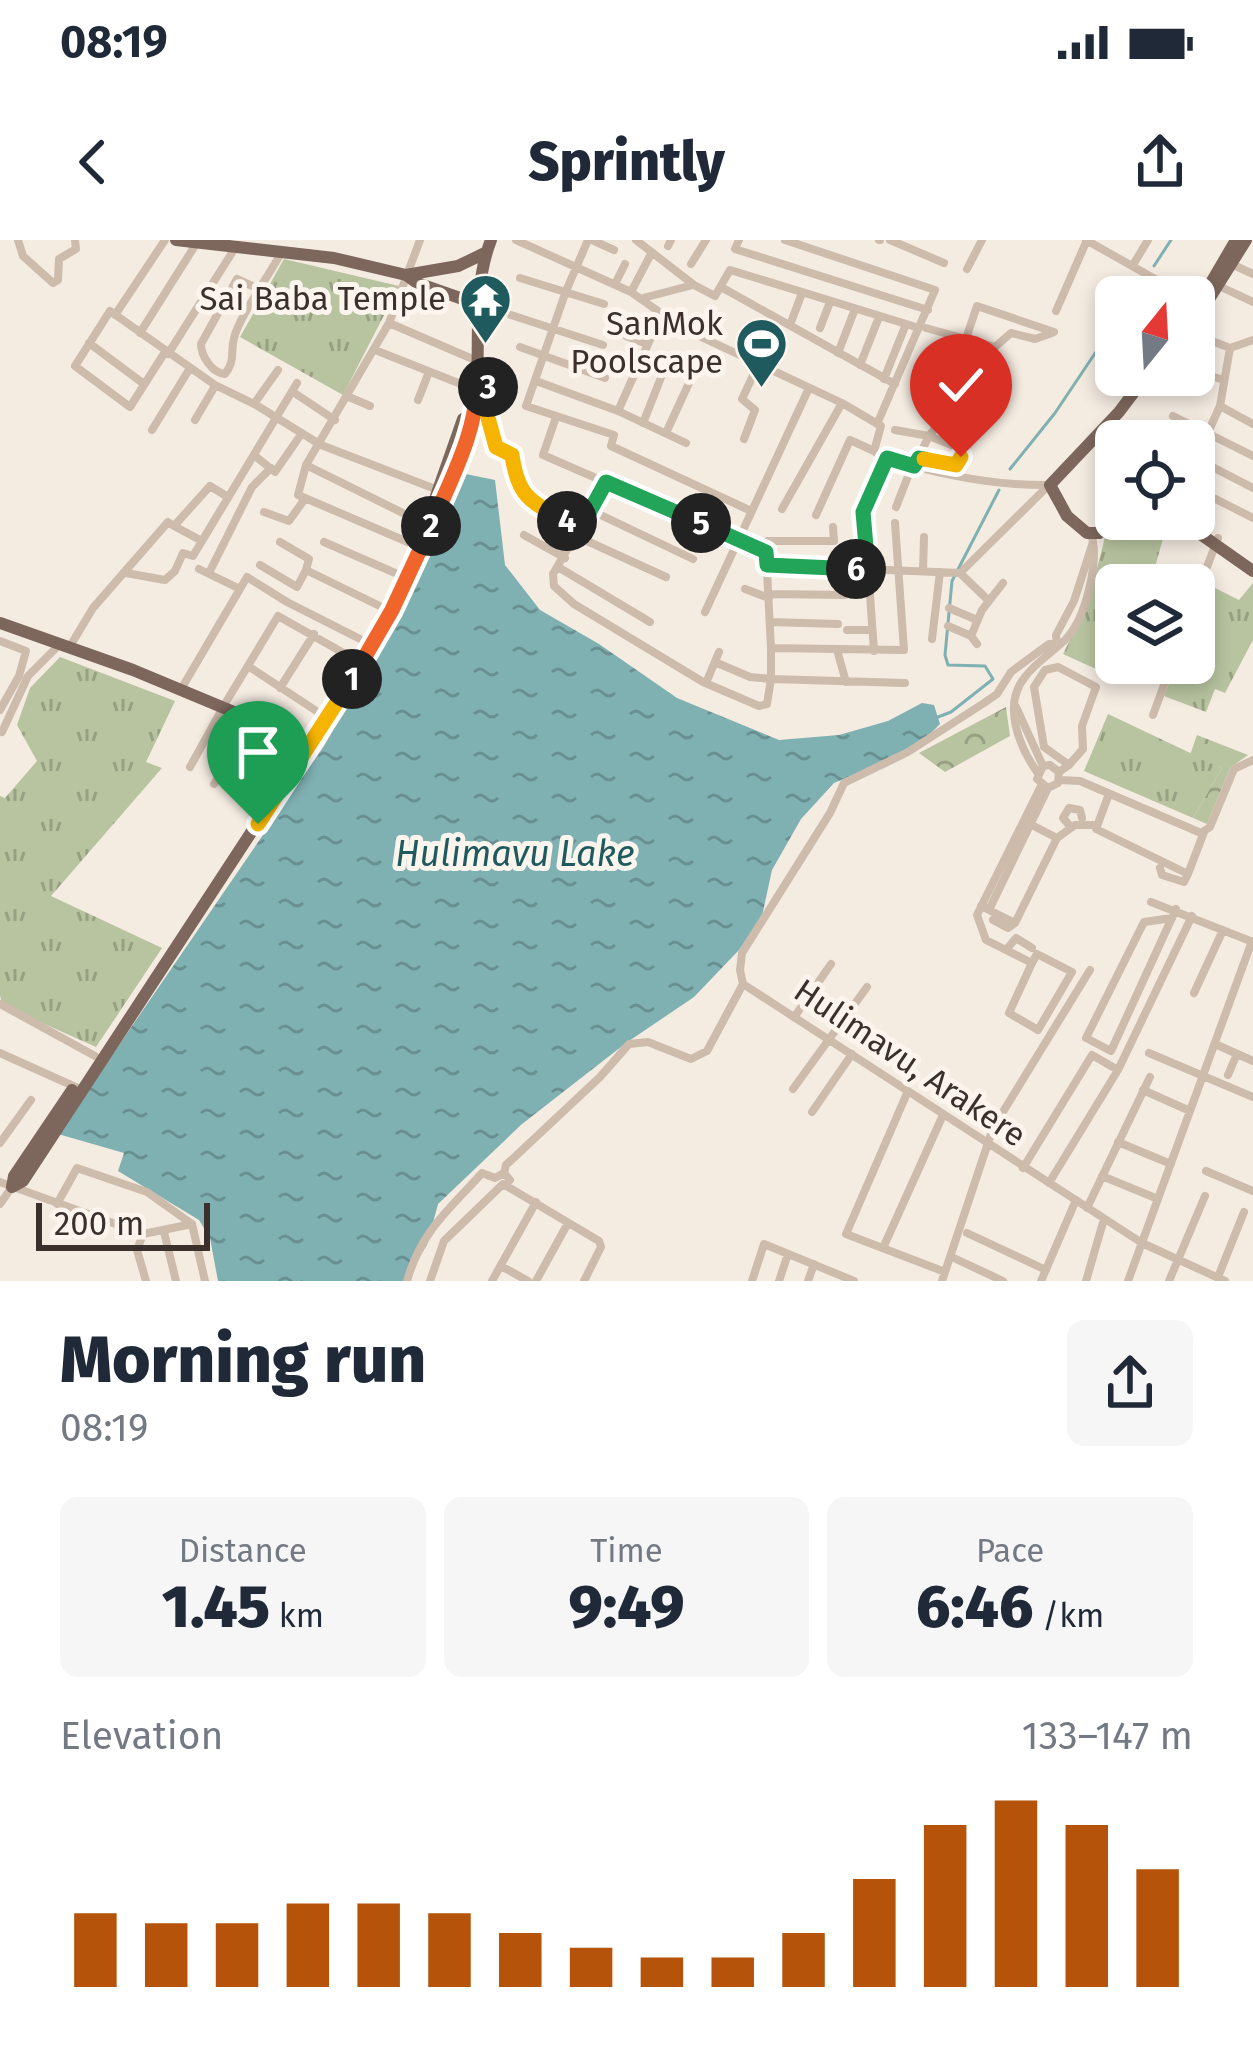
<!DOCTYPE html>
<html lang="en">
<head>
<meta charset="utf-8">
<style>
	:root { --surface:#fff; --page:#f6f6f7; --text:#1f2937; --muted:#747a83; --accent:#b45309 }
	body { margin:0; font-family:"Fira Sans",sans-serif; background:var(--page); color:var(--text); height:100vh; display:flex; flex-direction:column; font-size:45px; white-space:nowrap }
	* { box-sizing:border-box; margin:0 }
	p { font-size:39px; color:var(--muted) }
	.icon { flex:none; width:66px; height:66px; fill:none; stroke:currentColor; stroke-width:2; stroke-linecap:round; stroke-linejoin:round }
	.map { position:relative; height:1041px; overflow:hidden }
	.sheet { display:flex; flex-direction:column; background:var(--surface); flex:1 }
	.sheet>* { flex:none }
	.needle { width:78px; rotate:18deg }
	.buttons { position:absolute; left:1095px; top:36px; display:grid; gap:24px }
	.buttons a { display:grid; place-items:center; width:120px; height:120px; border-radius:18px; background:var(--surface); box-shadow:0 6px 18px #0003; font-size:60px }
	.scale { position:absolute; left:36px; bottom:30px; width:174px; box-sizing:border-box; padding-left:12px; border:6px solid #3b302b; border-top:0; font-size:33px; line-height:42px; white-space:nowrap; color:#3b302b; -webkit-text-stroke:9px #fbf5ee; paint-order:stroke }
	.pin { position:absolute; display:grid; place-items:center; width:102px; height:102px; color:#fff; margin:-123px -51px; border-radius:50% 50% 50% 0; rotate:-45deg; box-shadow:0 0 12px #0007 }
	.pin .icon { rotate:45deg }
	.km { position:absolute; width:60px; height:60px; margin:-30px; border-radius:50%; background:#222; color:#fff; font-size:33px; line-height:60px; text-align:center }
	.round { display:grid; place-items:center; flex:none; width:126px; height:126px; border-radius:18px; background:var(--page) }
	.head { display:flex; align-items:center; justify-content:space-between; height:204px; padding:0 60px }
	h1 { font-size:66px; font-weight:800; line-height:90px }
	.stats { display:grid; grid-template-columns:repeat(3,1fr); gap:18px; height:204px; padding:12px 60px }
	.stats div { display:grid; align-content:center; border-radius:18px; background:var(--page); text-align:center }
	.stats b { font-size:60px; font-weight:800 }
	.stats small { font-size:33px; font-weight:400 }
	.stats p { font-size:33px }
	.chart { height:336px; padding:24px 60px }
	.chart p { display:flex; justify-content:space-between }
	.chart svg { width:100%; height:216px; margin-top:12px; stroke:var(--accent); stroke-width:6 }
	.status { display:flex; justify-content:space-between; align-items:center; height:84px; padding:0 60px; background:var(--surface); direction:ltr }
	.status svg { height:33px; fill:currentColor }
	header { display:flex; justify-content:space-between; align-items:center; height:156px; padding:0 60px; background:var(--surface); font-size:54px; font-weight:800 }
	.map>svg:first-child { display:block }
</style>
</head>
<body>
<div class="status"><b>08:19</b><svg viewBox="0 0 49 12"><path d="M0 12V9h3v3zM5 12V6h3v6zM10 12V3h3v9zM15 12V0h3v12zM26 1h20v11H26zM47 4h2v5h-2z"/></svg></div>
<header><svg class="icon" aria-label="back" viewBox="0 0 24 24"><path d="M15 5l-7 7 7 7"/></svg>Sprintly<svg class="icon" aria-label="share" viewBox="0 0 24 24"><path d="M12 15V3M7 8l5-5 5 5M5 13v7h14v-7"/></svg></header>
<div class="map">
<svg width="1253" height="1041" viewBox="0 0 1253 1041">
	<defs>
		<pattern id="grass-tufts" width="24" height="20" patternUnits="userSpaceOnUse" patternTransform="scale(3)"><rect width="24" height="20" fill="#b8c4a0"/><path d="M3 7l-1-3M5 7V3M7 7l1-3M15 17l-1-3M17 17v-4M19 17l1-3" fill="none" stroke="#97a083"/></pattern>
		<pattern id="park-crowns" width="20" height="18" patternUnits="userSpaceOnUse" patternTransform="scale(3)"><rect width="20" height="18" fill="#b8c4a0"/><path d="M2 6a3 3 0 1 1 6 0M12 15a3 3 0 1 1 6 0" fill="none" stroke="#97a083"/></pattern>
		<pattern id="water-ripples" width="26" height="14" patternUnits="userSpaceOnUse" patternTransform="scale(3)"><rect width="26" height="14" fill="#7fb0b2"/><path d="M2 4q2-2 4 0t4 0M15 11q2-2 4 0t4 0" fill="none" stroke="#699091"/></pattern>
	</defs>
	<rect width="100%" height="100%" fill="#f4ebe1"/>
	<path fill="url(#grass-tufts)" d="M284,19L399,46L343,155L240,97Z
		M1127,279H1162L1166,288L1150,345H1116V423H1125L1120,440L1063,414L1088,364L1105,297Z
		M1253,343V400L1225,453L1215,449L1206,472L1164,456L1177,423H1194V379L1207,344L1239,360Z
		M60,417L175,461L146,522L162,528L51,656L162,708L96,807L2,765L0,755V556L5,558L37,521L17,485L30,448Z
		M1108,474L1222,528L1193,578L1084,531Z"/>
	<path fill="url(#park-crowns)" d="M1006,467L1010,496L945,532L919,513Z
		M1197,495L1248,515L1230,528L1207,584L1193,578L1222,528L1190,515Z"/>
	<path fill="url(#water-ripples)" d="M461,233L495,240L505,325L540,370L599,404L677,458L779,500L839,495L888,481L922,463L934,465L940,484L925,499L878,525L834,543L801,579L772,630L762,676L739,710L694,757L626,803L522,884L438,964L427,1005L404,1041H218L210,998L199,980L118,931L124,913L58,894L324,506L404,367L448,279Z"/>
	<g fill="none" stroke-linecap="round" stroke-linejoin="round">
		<path stroke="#7fb0b2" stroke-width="3" d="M1154,26L1171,0
			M1133,57L1145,39
			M1010,229L1055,173L1116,82
			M938,477L951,472L993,439L985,426L948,425L945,415L952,341L999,250"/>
		<path stroke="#cdbbac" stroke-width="8" d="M18,0L23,16L53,43L58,40L59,19L76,9L75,0
			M516,0L631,52L682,88L842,163L881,186L874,211L882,217C936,234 993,246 1050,245
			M588,0L566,51L526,166L614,195L611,206L749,270
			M592,0L614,10
			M636,0L694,45L715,56L730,30L916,87
			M739,0L735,9L928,70
			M785,0L935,50L877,184
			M879,0H880
			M890,0L944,23
			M1086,0L1187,57
			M668,6L671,0
			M1227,22L1253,34
			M691,24L706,0
			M1133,25L1148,0
			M967,29L982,0
			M520,38L604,64
			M615,44L625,24
			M1219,46L1253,62
			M721,47L895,144
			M261,50L237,39L201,104C201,116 212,133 225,134C236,119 230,114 234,98C239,77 270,34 281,13
			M631,52L652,12
			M643,58L693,45
			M1056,71L1087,0
			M115,75L165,0
			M511,75L603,105
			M389,83L475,120
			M790,85L802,53
			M820,88L830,62
			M926,88L995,107L1011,93L1035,99L1052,93
			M140,93L196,4
			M1194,94L1230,108L1253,100
			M626,96L647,104
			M89,103L144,144
			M520,107L605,138
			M375,110L471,148
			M165,112L130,167L75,126L110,71L215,145L256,165L321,205L438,250
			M838,113L855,69
			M168,114L235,8
			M611,118L635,130
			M860,125L879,77
			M1194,131L1224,140
			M476,138L488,147L487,181L496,207L512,215L524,257L580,289
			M884,139L906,84
			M536,141L618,171L686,203
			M293,152L335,180
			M349,157L370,166
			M418,160L429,132
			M254,164L278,130
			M1220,166L1253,184
			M618,171L661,75
			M1173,176L1253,216
			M556,177L543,215L766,312L771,408L904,410L895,283
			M195,180L215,146
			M643,183L664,130
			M152,190L190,128
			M895,190L929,196L936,187L977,66L1054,92
			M666,193L689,143
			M1148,195L1159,201
			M744,199L755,170L742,159L758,125
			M254,215L275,232L302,193
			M1195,218L1253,248
			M1194,223L1220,166L1230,108
			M306,225L425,284
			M914,226L929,196L959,208L961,217L956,225L919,218
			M606,242L553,334L554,346L574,364L703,442L759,466L767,464L771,439L750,437L715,422
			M1194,248L1253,278
			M896,267L912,226
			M782,269L842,163
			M590,270L693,319
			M264,272L289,281L304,260
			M816,275L850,200L874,211
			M174,286L202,301
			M524,295L565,318
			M576,296L666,337
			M280,302L309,319L306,330
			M324,302L402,336
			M417,306L298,255L306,225L389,83L420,0
			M766,312L767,301H834L833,287
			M260,325L297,347L306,330L390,371
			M767,325L960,333L988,360
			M558,327L650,382
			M199,329L240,349
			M923,331L924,297
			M126,333L165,340L175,331L183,313L193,316L297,143
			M209,333L252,247L271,228
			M960,333L1049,245
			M745,349L769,358
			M768,354L845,355
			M1194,361L1218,298
			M949,368L977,380
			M705,372L809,148
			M770,382L838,384
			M948,386L971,396
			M847,390H872
			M932,399L940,332
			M0,401L26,411L19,436L0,470
			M977,404L971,396L982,370L1003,343
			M1057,404L1056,395L1074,361L1093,302
			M69,408L93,368L168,282L174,286L210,246L228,257
			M771,408V439L905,443
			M837,410L846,442
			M874,411L864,271L887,218
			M248,426L321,474
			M706,443L719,412
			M280,448L314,394
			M180,451L247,337L287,362L366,402
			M223,467L278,376L356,420
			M1016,467L1043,526L1050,525L1059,532
			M1153,475L1172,423
			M2,492L28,436L55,409
			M1043,526L1037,539L1048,548L1058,543L1059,532L1069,525L1044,507L1034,447L1045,430L1058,427L1096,447L1082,486L1083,509L1069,525
			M190,527L221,471
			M1037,532C1019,506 1002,465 1025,437C1036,422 1053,412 1066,399C1086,378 1100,319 1091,294
			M1059,540L1080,541L1201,593L1210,587L1234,529L1253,520
			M214,544L255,485
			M1109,554L1096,589L1188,634L1204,592
			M1070,586L1063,578L1069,568L1080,570L1082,578
			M1057,598L1075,585H1095
			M1160,628L1162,635L1184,642L1188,634
			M1151,662L1253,702
			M981,666L1015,683L1057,598L1024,581
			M989,670L1048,548
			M1172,678L1144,682L1086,798L1111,811L1176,669
			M993,680L1008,688L1015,683
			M1006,710L1016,698L1032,708
			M1032,723L1009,773L1038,790L1072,732L1037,714L1032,723L986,700L977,675L1041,546
			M743,744L1142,1003L1225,1041
			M1194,753L1223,690
			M0,764L95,816
			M795,776L831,724
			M1215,804L1253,821
			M0,813L80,849
			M1149,813L1253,857
			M1228,835L1237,814
			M793,849L867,747
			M1143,850L1190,871
			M908,851L846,994L945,1032
			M812,872L852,814
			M1118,902L1171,924
			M0,903L31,860
			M1023,928L1092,815L1118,830
			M1206,931L1253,951
			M1102,936L1158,959
			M510,940L504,933L506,925L600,837L629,804L648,802L691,819L707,811L743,744L740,730L742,713L830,573L844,543L908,512L984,463L997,454L1011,432L1049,404H1057
			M0,942L143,994L192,984L205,1041
			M1049,943L1118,830L1192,676
			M0,964L12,947
			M57,964L77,928L147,952L192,984
			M1087,968L1150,837
			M164,992L176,1041
			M967,993L1046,1030
			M143,994L137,1010L146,1041
			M883,1008L943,875
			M956,1019L1003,1041
			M501,1026L528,1041
			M1218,1037L1244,972
			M407,1041C421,991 449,970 482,933L495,938L504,933
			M430,1041L444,1001L503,944L599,1001L601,1007L584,1041
			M492,1041L536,962
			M536,1041L568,983
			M752,1041L764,1004L854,1041
			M779,1041L788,1014
			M808,1041L814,1024
			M942,1041L993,888L1090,730
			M1041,1041L1076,960
			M1086,1041L1104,979
			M1128,1041L1252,701
			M1169,1041L1205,956"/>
		<path stroke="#7d675c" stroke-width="12" d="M176,0L334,18L406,35L458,26L485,13
			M406,35L417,43L480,65
			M1198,65L1236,0
			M1194,83L1246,0
			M436,256L463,179
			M1122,279L1099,293H1087L1067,276L1050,245L1119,172L1147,135
			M1179,279L1253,331
			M0,383L133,430L311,504
			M12,947L23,941L362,423L417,322L473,176C484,120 469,56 491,0
			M12,947L14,936L72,850"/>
	</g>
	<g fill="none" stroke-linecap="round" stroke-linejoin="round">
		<defs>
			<path id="split-1" d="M258,584L352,439"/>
			<path id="split-2" d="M352,439L392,370L431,286"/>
			<path id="split-3" d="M431,286C448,246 483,180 475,138L488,147"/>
			<path id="split-4" d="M488,147L487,174L496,207L512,215C518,258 531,262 567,281"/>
			<path id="split-5" d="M567,281L580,289L606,242L701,283"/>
			<path id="split-6" d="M701,283L766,312L767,325L856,329"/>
			<path id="split-7" d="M856,329L868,330L863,272L887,218L914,226L919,218L924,219"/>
			<path id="split-8" d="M924,219L956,225L961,217"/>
		</defs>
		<use href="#split-1" stroke="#fff" stroke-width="24"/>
		<use href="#split-2" stroke="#fff" stroke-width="24"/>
		<use href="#split-3" stroke="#fff" stroke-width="24"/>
		<use href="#split-4" stroke="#fff" stroke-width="24"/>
		<use href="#split-5" stroke="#fff" stroke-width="24"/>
		<use href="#split-6" stroke="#fff" stroke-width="24"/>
		<use href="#split-7" stroke="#fff" stroke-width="24"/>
		<use href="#split-8" stroke="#fff" stroke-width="24"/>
		<use href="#split-1" stroke="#f5b400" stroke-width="15"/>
		<use href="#split-2" stroke="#f0652b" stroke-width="15"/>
		<use href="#split-3" stroke="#f0652b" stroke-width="15"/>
		<use href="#split-4" stroke="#f5b400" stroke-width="15"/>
		<use href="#split-5" stroke="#22a559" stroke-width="15"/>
		<use href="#split-6" stroke="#22a559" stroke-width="15"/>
		<use href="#split-7" stroke="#22a559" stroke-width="15"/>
		<use href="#split-8" stroke="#f5b400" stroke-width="15"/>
	</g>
	<defs>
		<symbol id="temple-pin" viewBox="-11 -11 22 30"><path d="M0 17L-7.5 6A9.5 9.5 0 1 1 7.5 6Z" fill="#1f5a5e" stroke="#fbf5ee"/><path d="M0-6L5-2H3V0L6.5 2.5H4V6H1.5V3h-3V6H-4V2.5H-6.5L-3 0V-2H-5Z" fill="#fff"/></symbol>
		<symbol id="stadium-pin" viewBox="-11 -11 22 30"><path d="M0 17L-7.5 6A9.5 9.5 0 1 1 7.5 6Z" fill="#1f5a5e" stroke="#fbf5ee"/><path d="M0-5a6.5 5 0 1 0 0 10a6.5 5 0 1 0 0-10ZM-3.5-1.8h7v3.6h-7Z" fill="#fff"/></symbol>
	</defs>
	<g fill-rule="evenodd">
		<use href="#temple-pin" x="456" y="30" width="59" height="81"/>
		<use href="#stadium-pin" x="732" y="74" width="59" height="81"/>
	</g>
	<g text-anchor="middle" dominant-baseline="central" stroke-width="10" stroke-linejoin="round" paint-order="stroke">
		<g font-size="33" fill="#3b302b" stroke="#fbf5ee" text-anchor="end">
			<text x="446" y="59">Sai Baba Temple</text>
			<text x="723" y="84">SanMok<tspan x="723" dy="38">Poolscape</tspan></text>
		</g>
		<g font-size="33" fill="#3b302b" stroke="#fbf5ee">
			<text transform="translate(910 823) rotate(34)">Hulimavu, Arakere</text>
		</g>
		<g font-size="36" font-style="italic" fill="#1f5a5e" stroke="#fbf5ee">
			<text x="515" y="614">Hulimavu Lake</text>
		</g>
	</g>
</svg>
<div class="buttons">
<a><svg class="needle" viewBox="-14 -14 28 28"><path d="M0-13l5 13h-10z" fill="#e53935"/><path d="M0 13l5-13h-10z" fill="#747a83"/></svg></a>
<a><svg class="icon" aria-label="locate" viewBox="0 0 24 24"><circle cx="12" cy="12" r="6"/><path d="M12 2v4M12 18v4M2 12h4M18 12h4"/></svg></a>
<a><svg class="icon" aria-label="layers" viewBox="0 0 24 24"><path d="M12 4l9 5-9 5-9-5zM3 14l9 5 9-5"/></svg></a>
</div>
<div class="scale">200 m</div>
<div class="pin" style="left:258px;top:584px;background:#1e9e55"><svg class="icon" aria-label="arrive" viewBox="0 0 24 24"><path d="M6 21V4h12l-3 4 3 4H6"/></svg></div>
<div class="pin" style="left:961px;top:217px;background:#d93025"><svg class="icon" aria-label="check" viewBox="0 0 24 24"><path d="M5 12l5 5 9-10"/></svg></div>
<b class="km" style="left:352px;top:439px">1</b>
<b class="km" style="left:431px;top:286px">2</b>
<b class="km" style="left:488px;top:147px">3</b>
<b class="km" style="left:567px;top:281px">4</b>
<b class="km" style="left:701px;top:283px">5</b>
<b class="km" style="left:856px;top:329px">6</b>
</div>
<section class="sheet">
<div class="head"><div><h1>Morning run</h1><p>08:19</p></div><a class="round"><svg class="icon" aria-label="share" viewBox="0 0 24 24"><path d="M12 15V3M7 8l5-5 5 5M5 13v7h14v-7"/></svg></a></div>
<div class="stats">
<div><p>Distance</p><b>1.45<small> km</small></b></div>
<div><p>Time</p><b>9:49</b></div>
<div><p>Pace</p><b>6:46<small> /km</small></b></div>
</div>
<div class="chart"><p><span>Elevation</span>133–147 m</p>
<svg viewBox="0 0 160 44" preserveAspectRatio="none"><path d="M5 44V29M15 44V31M25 44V31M35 44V27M45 44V27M55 44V29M65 44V33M75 44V36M85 44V38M95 44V38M105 44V33M115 44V22M125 44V11M135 44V6M145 44V11M155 44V20"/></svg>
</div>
</section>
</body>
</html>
